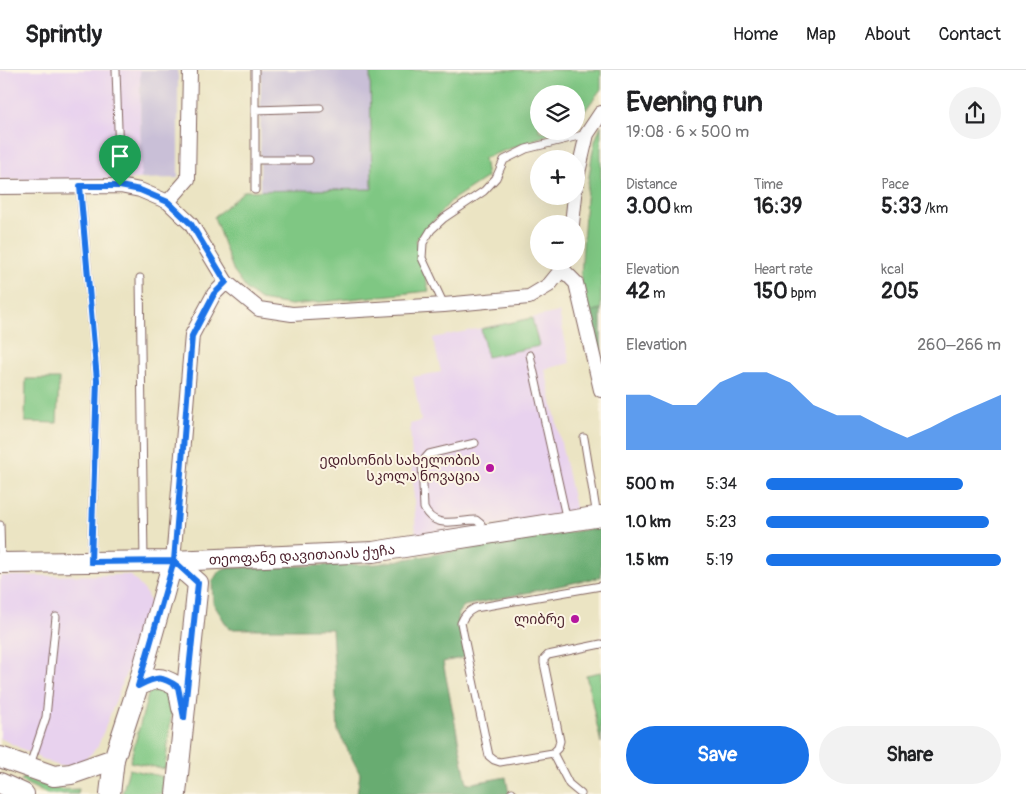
<!DOCTYPE html>
<html lang="en">
<head>
<meta charset="utf-8">
<style>
	:root { --surface:#fff; --page:#f2f2f2; --text:#202124; --muted:#757577; --line:#e0e0e0; --accent:#1a73e8 }
	body { margin:0; font-family:Pangolin,"Noto Sans Georgian",sans-serif; background:var(--page); color:var(--text); height:100vh; display:flex; flex-direction:column; font-size:19px; white-space:nowrap }
	* { box-sizing:border-box; margin:0 }
	p { font-size:16px; color:var(--muted) }
	.icon { flex:none; width:28px; height:28px; fill:none; stroke:currentColor; stroke-width:2; stroke-linecap:round; stroke-linejoin:round }
	.map { position:relative; flex:1; overflow:hidden }
	.side { display:flex; flex-direction:column; background:var(--surface); width:425px }
	.side>* { flex:none }
	.buttons { position:absolute; left:530px; top:15px; display:grid; gap:10px }
	.buttons a { display:grid; place-items:center; width:55px; height:55px; border-radius:50%; background:var(--surface); box-shadow:0 5px 20px #0002; font-size:25px }
	.pin { position:absolute; display:grid; place-items:center; width:42px; height:42px; color:#fff; margin:-51px -21px; border-radius:50% 50% 50% 0; rotate:-45deg; box-shadow:0 0 5px #0007 }
	.pin .icon { rotate:45deg }
	.round { display:grid; place-items:center; flex:none; width:52px; height:52px; border-radius:26px; background:var(--page) }
	.summary { display:flex; align-items:center; justify-content:space-between; height:85px; padding:0 25px }
	h1 { font-size:28px; font-weight:700; line-height:38px }
	.metrics { display:grid; grid-template-columns:repeat(3,1fr); gap:8px; height:85px; padding:5px 25px }
	.metrics div { display:grid; align-content:center }
	.metrics b { font-size:21px; font-weight:700 }
	.metrics small { font-size:14px; font-weight:400 }
	.metrics p { font-size:14px }
	.chart { height:140px; padding:10px 25px }
	.chart p { display:flex; justify-content:space-between }
	.chart svg { width:100%; height:90px; margin-top:5px; fill:var(--accent); opacity:.7 }
	.button { display:flex; gap:10px; margin-top:auto; padding:10px 25px }
	.button a { flex:1; height:58px; border-radius:30px; background:var(--accent); color:#fff; font-size:20px; font-weight:700; line-height:58px; text-align:center }
	.button a+a { background:var(--page); color:var(--text) }
	ul { padding:0 25px; list-style:none; font-size:16px }
	li { display:grid; grid-template-columns:80px 60px 1fr; align-items:center; height:38px }
	li i { height:12px; border-radius:6px; background:var(--accent) }
	header { display:flex; align-items:center; gap:30px; box-sizing:border-box; height:70px; padding:0 25px; background:var(--surface); border-bottom:1px solid var(--line) }
	header strong { font-size:24px }
	nav { display:flex; gap:28px; margin-inline-start:auto; font-size:18px }
	main { display:flex; flex:1; min-height:0 }
	.map>svg:first-child { display:block }
</style>
</head>
<body>
<header>
<strong>Sprintly</strong>
<nav><a>Home</a><a>Map</a><a>About</a><a>Contact</a></nav>
</header>
<main>
<div class="map">
<svg width="601" height="724" viewBox="0 0 601 724">
	<rect width="100%" height="100%" fill="#fcf5e5"/>
	<filter id="ink" filterUnits="userSpaceOnUse"><feTurbulence type="fractalNoise" baseFrequency=".02" numOctaves="2"/><feDisplacementMap in="SourceGraphic" scale="10" xChannelSelector="R" yChannelSelector="G"/><feConvolveMatrix kernelMatrix="1 2 1 2 8 2 1 2 1" color-interpolation-filters="sRGB"/></filter>
	<filter id="wash" filterUnits="userSpaceOnUse"><feTurbulence type="fractalNoise" baseFrequency=".0096" numOctaves="4" result="noise"/><feDisplacementMap in="SourceGraphic" scale="20" xChannelSelector="R" yChannelSelector="G"/><feGaussianBlur stdDeviation="1.12" result="paint"/><feColorMatrix in="noise" values="0 0 0 0 0 0 0 0 0 0 0 0 0 0 0 0 0 1.4 0 .05"/><feComposite in="paint" operator="in"/></filter>
	<g filter="url(#wash)">
		<rect width="100%" height="100%" fill="#ebe4c3"/>
		<path fill="#e8d2ee" d="M0,0H140L141,109L0,110Z
			M559,242L570,293L545,299L576,442L416,468L410,354L421,351L413,307L441,302L433,268Z
			M128,505L132,507L136,511L145,521L150,532V536L148,547L98,676L91,684L82,691L73,695L60,696L48,692L0,668V506Z"/>
		<path fill="#c9bfd7" d="M140,0H177L178,6V108L141,109Z
			M261,0H370L372,120L260,121Z"/>
		<path fill="#7fc783" stroke="#647357" d="M370,0H601V19L576,53V24H539V61H558L484,88L487,107L452,130L416,170L429,221L291,235L260,230L247,220L234,202L214,147L244,121L372,119Z
			M601,55V239L585,243L580,221L586,128L592,85L595,71Z
			M532,248L539,276L487,287L481,259Z
			M26,309H59L57,353L25,352Z
			M601,602V673L586,605Z
			M164,618L173,629L165,699L130,692L148,625L151,619Z
			M129,699L164,707L162,724H122Z
			M23,708C43,716 57,721 79,719L78,724H47L21,711Z"/>
		<path fill="#67ac71" stroke="#58664e" d="M601,239V302L585,243Z
			M601,457V507L464,536L459,542L457,550L466,587L443,592L467,714L506,707L509,724H357L360,704L338,661L332,559H229L213,533L212,512L219,501L229,498L376,494Z"/>
	</g>
	<g filter="url(#ink)">
		<g fill="none" stroke-linecap="round" stroke-linejoin="round">
			<defs>
				<path id="service" d="M116,0L120,116
					M255,0V120
					M255,40L320,38
					M255,90H309
					M80,116L97,310L91,490
					M140,208L144,491
					M444,235L422,188L423,173L431,160L444,148L484,121L496,108L504,90L526,79L587,64
					M530,285L567,451
					M584,368L597,446
					M475,373L429,384L422,392L424,438C434,460 458,450 476,450L481,454L482,462
					M0,455L1,492
					M601,516L475,538C467,542 464,546 461,553L489,686L494,690L500,692L553,683L558,678L560,671L544,593V589L548,585L601,574
					M553,683L569,714L581,724
					M30,695L46,647L56,547
					M512,722L513,724"/>
				<path id="minor" d="M0,117L120,116L140,120L168,132L191,154L226,212L259,239L292,244L444,235L529,227L549,215L562,199L565,191
					M576,117L577,107L587,64L601,43
					M168,132L188,109L190,0
					M572,154L575,126
					M562,199L576,213L601,320
					M173,491L192,265L214,224L226,212"/>
				<g id="secondary">
					<path d="M173,491L198,513L176,724"/>
					<path id="s1" d="M0,493L173,491L373,482L601,446"/>
					<path d="M138,616C157,607 160,606 178,617L182,638"/>
					<path d="M0,687L54,706L71,704L114,689"/>
					<path d="M0,713L24,724"/>
					<path d="M110,724L114,689L138,616L173,491"/>
				</g>
			</defs>
			<use href="#service" stroke="#826460" stroke-width="9"/>
			<use href="#minor" stroke="#826460" stroke-width="16"/>
			<use href="#secondary" stroke="#826460" stroke-width="22"/>
			<use href="#service" stroke="#fff" stroke-width="7"/>
			<use href="#minor" stroke="#fff" stroke-width="14"/>
			<use href="#secondary" stroke="#fff" stroke-width="20"/>
		</g>
	</g>
	<g fill="none" stroke-linecap="round" stroke-linejoin="round" filter="url(#ink)">
		<defs>
			<path id="route" d="M120,116H80L97,310L91,492L174,491L138,616C157,607 160,605 178,617L184,648L198,513L174,491L192,266L214,224L226,212L191,154L168,132L140,120L120,116"/>
		</defs>
		<use href="#route" stroke="#fff" stroke-width="10"/>
		<use href="#route" stroke="#1a73e8" stroke-width="6"/>
	</g>
	<g fill="#b5179e" stroke="#fcf5e5" stroke-width="2">
		<circle cx="490" cy="398" r="5"/>
		<circle cx="575" cy="549" r="5"/>
	</g>
	<g text-anchor="middle" dominant-baseline="central" stroke-width="4" stroke-linejoin="round" paint-order="stroke">
		<g font-size="14" fill="#4a1f2b" stroke="#fcf5e5" text-anchor="end">
			<text x="480" y="390">ედისონის სახელობის<tspan x="480" dy="16">სკოლა ნოვაცია</tspan></text>
			<text x="565" y="549">ლიბრე</text>
		</g>
		<g font-size="14" fill="#4a1f2b" stroke="#fcf5e5">
			<text stroke="none"><textPath href="#s1" startOffset="302">თეოფანე დავითაიას ქუჩა</textPath></text>
		</g>
	</g>
</svg>
<div class="buttons">
<a><svg class="icon" aria-label="layers" viewBox="0 0 24 24"><path d="M12 4l9 5-9 5-9-5zM3 14l9 5 9-5"/></svg></a>
<a>+</a>
<a>−</a>
</div>
<div class="pin" style="left:120px;top:116px;background:#1e9e55"><svg class="icon" aria-label="arrive" viewBox="0 0 24 24"><path d="M6 21V4h12l-3 4 3 4H6"/></svg></div>
</div>
<section class="side">
<div class="summary"><div><h1>Evening run</h1><p>19:08 · 6 × 500 m</p></div><a class="round"><svg class="icon" aria-label="share" viewBox="0 0 24 24"><path d="M12 15V3M7 8l5-5 5 5M5 13v7h14v-7"/></svg></a></div>
<div class="metrics">
<div><p>Distance</p><b>3.00<small> km</small></b></div>
<div><p>Time</p><b>16:39</b></div>
<div><p>Pace</p><b>5:33<small> /km</small></b></div>
</div>
<div class="metrics">
<div><p>Elevation</p><b>42<small> m</small></b></div>
<div><p>Heart rate</p><b>150<small> bpm</small></b></div>
<div><p>kcal</p><b>205</b></div>
</div>
<div class="chart"><p><span>Elevation</span>260–266 m</p>
<svg viewBox="0 0 160 44" preserveAspectRatio="none"><path d="M0 44V17L10 17L20 22L30 22L40 11L50 6L60 6L70 11L80 22L90 27L100 27L110 33L120 38L130 33L140 27L150 22L160 17V44z"/></svg>
</div>
<ul>
<li><b>500 m</b>5:34<i style="width:84%"></i></li>
<li><b>1.0 km</b>5:23<i style="width:95%"></i></li>
<li><b>1.5 km</b>5:19<i style="width:100%"></i></li>
</ul>
<div class="button"><a>Save</a><a>Share</a></div>
</section>
</main>
</body>
</html>
